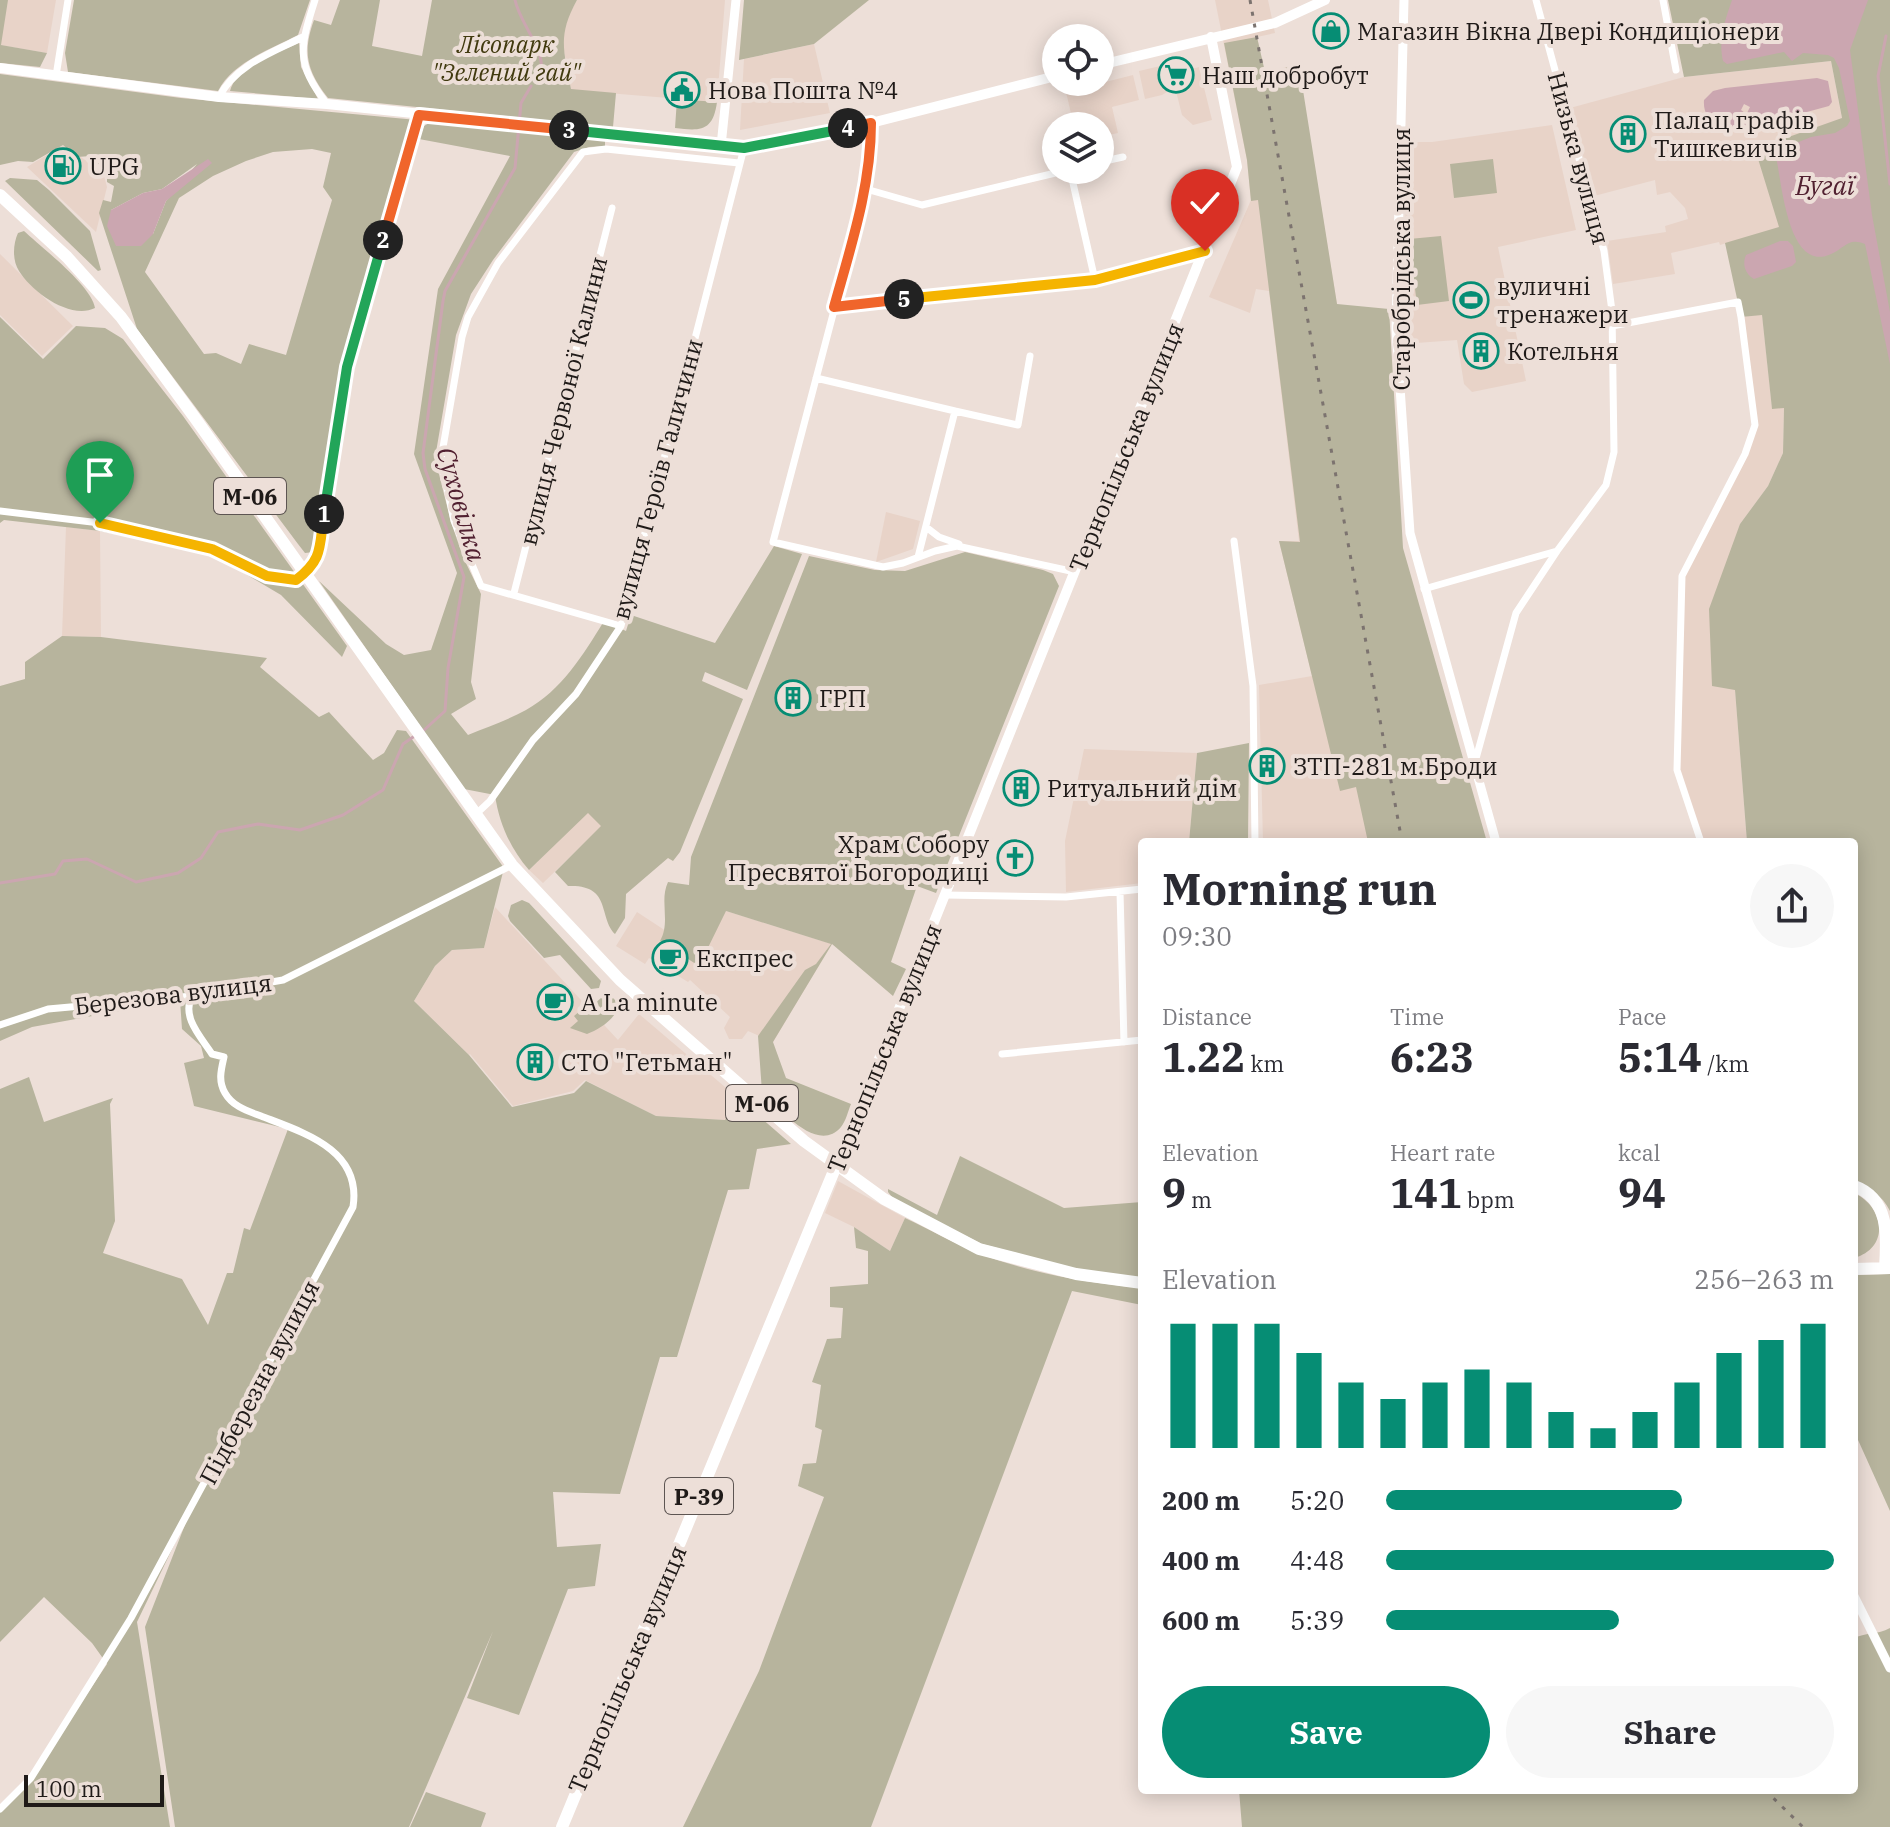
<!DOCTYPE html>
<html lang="en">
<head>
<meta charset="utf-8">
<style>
	:root { --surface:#fff; --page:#f7f7f7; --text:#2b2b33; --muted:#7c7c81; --accent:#068d74 }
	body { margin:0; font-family:"IBM Plex Serif",serif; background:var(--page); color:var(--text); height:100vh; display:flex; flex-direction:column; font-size:30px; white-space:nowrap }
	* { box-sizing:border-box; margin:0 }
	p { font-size:26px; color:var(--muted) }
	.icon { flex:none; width:44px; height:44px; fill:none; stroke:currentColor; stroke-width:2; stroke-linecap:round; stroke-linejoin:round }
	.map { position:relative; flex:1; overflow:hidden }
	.side { position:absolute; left:1138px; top:838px; width:720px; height:956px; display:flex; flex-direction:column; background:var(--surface); border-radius:8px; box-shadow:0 4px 20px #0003 }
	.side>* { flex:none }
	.buttons { position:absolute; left:1042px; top:24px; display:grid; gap:16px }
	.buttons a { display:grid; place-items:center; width:72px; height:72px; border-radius:50%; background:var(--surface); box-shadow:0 4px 20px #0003; font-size:40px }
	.scale { position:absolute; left:24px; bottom:20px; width:140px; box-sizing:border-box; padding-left:8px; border:4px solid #1f1a18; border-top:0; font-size:22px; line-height:28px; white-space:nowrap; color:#1f1a18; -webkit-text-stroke:6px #eddfd8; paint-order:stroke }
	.pin { position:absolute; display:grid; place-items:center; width:68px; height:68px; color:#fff; margin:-82px -34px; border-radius:50% 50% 50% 0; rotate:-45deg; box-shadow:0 0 8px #0007 }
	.pin .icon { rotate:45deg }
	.km { position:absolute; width:40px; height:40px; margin:-20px; border-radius:50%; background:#222; color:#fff; font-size:22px; line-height:40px; text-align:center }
	.round { display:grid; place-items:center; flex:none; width:84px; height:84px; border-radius:42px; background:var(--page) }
	.headline { display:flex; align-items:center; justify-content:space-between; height:136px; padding:0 24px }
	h1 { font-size:44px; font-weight:700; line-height:60px }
	.figures { display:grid; grid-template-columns:repeat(3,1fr); gap:12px; height:136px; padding:8px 24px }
	.figures div { display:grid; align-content:center }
	.figures b { font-size:40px; font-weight:700 }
	.figures small { font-size:22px; font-weight:400 }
	.figures p { font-size:22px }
	.chart { height:224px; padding:16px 24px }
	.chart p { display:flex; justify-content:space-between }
	.chart svg { width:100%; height:144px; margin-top:8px; stroke:var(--accent); stroke-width:6 }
	.primary-button { display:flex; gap:16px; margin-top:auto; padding:16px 24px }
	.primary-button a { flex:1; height:92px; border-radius:48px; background:var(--accent); color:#fff; font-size:32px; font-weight:700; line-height:92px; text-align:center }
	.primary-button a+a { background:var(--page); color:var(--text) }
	ul { padding:0 24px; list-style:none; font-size:26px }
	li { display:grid; grid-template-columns:128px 96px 1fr; align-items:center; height:60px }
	li i { height:20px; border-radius:10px; background:var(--accent) }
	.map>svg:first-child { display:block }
</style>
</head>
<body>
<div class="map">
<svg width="1890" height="1827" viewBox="0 0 1890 1827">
	<rect width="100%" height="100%" fill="#eddfd8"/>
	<path fill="#e8d3c8" d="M0,0H56L47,53L0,45Z
		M577,0H725L717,102L571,90L562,39L568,16Z
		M1215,0H1268L1275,33L1257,37L1264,71L1298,65L1337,304L1443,842H1263L1259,685L1312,676L1279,541H1299L1269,291L1256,289L1250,313L1209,297L1251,200L1247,160Z
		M814,44L830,113L740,130L744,59Z
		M1186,60L1188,70L1199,67L1212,120L1193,125L1182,115L1175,87L1162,95L1145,99L1139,71Z
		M1831,61L1842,119L1779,228L1720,245L1719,242L1671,253L1675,274L1613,284L1607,241L1666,232L1665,226L1688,219L1685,208L1670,192L1657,195L1655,180L1594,196L1570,108L1684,77Z
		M1133,75L1139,100L1112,107L1118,133L1100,137V126H1074L1066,92Z
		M1552,125L1576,230L1498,247L1526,381L1472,392L1464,384L1457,340L1403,344L1407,142H1432Z
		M63,145L103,172L107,187L96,232L27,167Z
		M0,254L73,326L42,356L0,315Z
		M1762,314L1772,408H1784L1783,453L1768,486L1740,524L1735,690L1747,842H1701L1677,770L1682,576L1745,454L1755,425L1741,317Z
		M886,512L920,521L913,549L876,562Z
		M66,527L100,531L101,637L62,636Z
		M1084,749L1197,753L1189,842H1142V883L1066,892L1065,841Z
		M588,812L602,826L543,883L529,870Z
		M495,907L618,1040L639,1014L738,1098L725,1120L656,1116L585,1080L573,1091L513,1106L470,1054L469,1055L414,1001L435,966L452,950L484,948Z
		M726,911L832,944L773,1042L748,1031L742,1039H729L724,1028L730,1017L690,980L688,982L649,958L645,964L616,946L637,912L666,931L660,941Z
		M838,1181L905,1218L890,1251L854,1227L825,1213Z"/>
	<path fill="#b7b49d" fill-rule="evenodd" d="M0,0H8L1,45L47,53L40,67L0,63Z
		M74,0H310L298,35C271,49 233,62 218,91L68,72L65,53Z
		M340,0H380L372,46L422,56L432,0H577C557,36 564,51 571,89L616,93L613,127L328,98C307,71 302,53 314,20L331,25Z
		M744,0H869L814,44L739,60Z
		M1668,0H1890V1211C1882,1195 1870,1188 1854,1182V842H1747L1735,690L1712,686L1709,609L1740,524L1768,486L1783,453L1784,408L1772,409L1762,315L1741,317L1725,243L1779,227L1755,149L1842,118L1831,61L1684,77Z
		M1257,37L1265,72L1299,65L1337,304L1389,309L1403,548L1487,842H1368L1356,787L1340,791L1279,541L1300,542L1258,200L1251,201L1247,160L1224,43Z
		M299,43L301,67L318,99L230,91C235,68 279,52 299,43Z
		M0,74L181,98L417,120L347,367L320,538L314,552L305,553L298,544L137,329L99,213L103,200L111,202L114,186L107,182V173L91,156L77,157L63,145L33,162L18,161L0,165ZM312,149L331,153L323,187L332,200L286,355L249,344L241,364L216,353L204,354L145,272L179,198L213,176L246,161L273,152ZM197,164L166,201L153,234L111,210L143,193L162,189Z
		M677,99L717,102C713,132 700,131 675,128Z
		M429,123L605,139V146L589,147L574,152L493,260L471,294L456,335L435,458L451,522L463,557L481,594L471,682L476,699L451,714L468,735C487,727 508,720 526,710C562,690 583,655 604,621L626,631L631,615L715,643L774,546L802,554L747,690L705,672L702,681L743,699L680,852L673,861L668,858L626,894L625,918L615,934C598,917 612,884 568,886L555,872L601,826L588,813L529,870C510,848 499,823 495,795L464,789L319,581L386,644L404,655L431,650L457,573L414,454L438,289L510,156L419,139L424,126Z
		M1493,159L1497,193L1454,198L1450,164Z
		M10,178L37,180L49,190L90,231L101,270L98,271L5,181Z
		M24,231C41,247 92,286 95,308C70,320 32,292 19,271C12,260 13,244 18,233Z
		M1441,236L1449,301L1417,305L1409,239Z
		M0,317L43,359L76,326L105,328L123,339L183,416L347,646L342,657L281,595L210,553L100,531L4,520L0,523Z
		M965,552L1043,570L1053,574L1059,586L936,893L917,886L891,962L906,969L893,996L832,944L773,1042L786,1078L851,1104C848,1111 846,1121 841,1127C817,1155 780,1108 762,1092L758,1036L805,970L816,964L831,944L726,911L699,966L660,941C671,922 659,901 668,882L689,885L691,857L809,556L875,570L905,571Z
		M62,636L101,637L267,658L260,667L319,717L329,712L373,760L384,753L397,730L406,731L504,868L484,948L452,950L435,966L414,1001L469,1055L512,1107L574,1093L586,1081L656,1116L725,1120L738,1098L791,1144L757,1149L749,1189L728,1190L677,1357H660L620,1494L553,1492L557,1547L601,1544L595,1586L568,1589L519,1715L467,1698L493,1631L409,1827H175L145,1627L190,1512L137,1622L170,1827H0V1809L31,1778L107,1664L92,1643L44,1597L0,1642V1089L29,1077L44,1122L113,1098L110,1104L115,1221L103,1253L182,1279L208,1325L227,1273H233L244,1228L250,1230L288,1129L194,1106L184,1063L204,1058L201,1046L182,1029L180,1000L32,1027L0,1041V686L25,679V662Z
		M1249,743L1248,842H1189L1197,753Z
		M522,900L529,903L601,981L599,988L591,989L560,955L544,958L510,921L508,916L511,905Z
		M612,997L619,1004C617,1018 600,1029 587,1034L570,1028L578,1021L574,1016L581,1010L585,1012L601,998Z
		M960,1156L1064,1208L1142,1202V1278L1077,1269L982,1244L895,1201L888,1192V1189L937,1215Z
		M1854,1193C1885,1207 1890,1248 1854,1258Z
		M905,1218C929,1229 953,1243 978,1253C1029,1273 1087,1283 1142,1288V1305L1072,1291L871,1827H683L759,1671L824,1497L798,1486L803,1464L816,1463L822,1430L815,1427L821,1385L812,1382L827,1339L841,1338L843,1308L830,1307V1287L868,1284V1251L856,1248L854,1227L890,1251Z
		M1890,1274V1511L1854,1431V1275Z
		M1890,1628V1827H1242L1239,1790H1854V1638C1867,1632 1877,1635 1890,1628Z
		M426,1792L486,1813L481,1827H410Z"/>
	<path fill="#cba6b0" d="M1732,0H1868L1850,50L1872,215L1890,312V364L1865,244C1848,237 1845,248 1831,254C1788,274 1782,183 1776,157L1779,150L1811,137L1835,133L1847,126L1850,121L1839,68L1834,58L1828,55L1803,53L1792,61L1784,52L1727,64L1723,61C1718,40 1725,20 1732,0Z
		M1817,78L1828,81L1832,102L1829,106L1751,127L1747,113L1750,107L1744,104L1741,110L1745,113L1748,128C1728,129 1702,126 1704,100L1713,91L1725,88Z
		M208,159L212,163L166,201L153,234L141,246H116L107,226L111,210L143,193L162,189Z
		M1780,241H1788L1793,246L1796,262L1792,266L1754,279C1745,274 1742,264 1746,255Z"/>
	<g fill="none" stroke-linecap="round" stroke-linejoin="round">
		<path stroke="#cba6b0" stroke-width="3" d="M515,0C520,24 545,49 541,71
			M1886,36L1878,76L1890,184
			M423,731L445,711L448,668L464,577L425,469L423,453L443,301L445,291L515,168L521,103L531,86
			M0,883L55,874L63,861L87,859L136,882L178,873L201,858L218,832L258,824L300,830L343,815L383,790L403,744L416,735"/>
		<path stroke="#fff" stroke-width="7" d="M315,0C300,47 295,63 327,104
			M1663,0L1676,70
			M56,76L68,0
			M219,97C235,65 273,52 303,37
			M871,123L866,189L773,542L883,567L903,563L935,551L957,546L1075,572
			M1100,162L1123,157
			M1070,170L1095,280
			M866,189L922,205L1068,170
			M834,307L1095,280L1205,251
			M1612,326L1738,302L1741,317L1755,425L1745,454L1682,576L1677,770L1701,842
			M816,378L955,411
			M0,511L100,523L212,549L267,576L280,579L296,580L313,567L318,555L347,367L419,115
			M926,527L939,537L959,544
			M1234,541L1253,686L1255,842
			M918,557L955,411L1018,425L1030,356
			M1424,589L1557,551
			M514,593L612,208
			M621,626L481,586L454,521L441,459L462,337L468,317L498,263L583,152L606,149L739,163
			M1475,762L1516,613L1557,551L1606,485L1614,452L1612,311L1604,251L1536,0
			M475,815L490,801L533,740L576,694L621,626L744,148
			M1120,892L1124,1042
			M946,895L1066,897L1142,889
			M0,1025L48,1009L192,996L283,980L512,865
			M1002,1054L1142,1040
			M0,1809L31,1778L131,1618L353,1207C362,1150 305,1133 261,1116C248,1111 233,1107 225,1093C218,1081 221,1070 224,1057L212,1054C201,1037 181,1017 192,996"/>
		<path stroke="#fff" stroke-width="9" d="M1404,0L1396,329L1410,533L1496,842
			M721,146L736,0
			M1854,1596L1890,1668"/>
		<path stroke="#fff" stroke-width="10" d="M1100,65L1275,23L1325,0
			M0,68L219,97L327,104L744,148L871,123L1056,76
			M836,1166L1237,167L1211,37"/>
		<path stroke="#fff" stroke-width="12" d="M562,1827L836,1166"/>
		<path stroke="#fff" stroke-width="12" d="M0,195L67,257L121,317L195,418L512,865L620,980L804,1141L884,1199L979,1249L1076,1274L1142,1283
			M1854,1186C1890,1199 1887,1236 1885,1268
			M1854,1269L1890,1268"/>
		<path stroke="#7c736f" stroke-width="3" stroke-dasharray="4 8" stroke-linecap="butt" d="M1250,0L1402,842
			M1765,1790L1803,1827"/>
	</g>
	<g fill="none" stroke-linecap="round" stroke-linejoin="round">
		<defs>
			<path id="split-1" d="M100,523L212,549L267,576L296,580C324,559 319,546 324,514"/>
			<path id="split-2" d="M324,514L347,367L383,240"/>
			<path id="split-3" d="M383,240L419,115L569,130"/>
			<path id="split-4" d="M569,130L744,148L848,128"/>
			<path id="split-5" d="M848,128L871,123C871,186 851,246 834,307L904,299"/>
			<path id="split-6" d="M904,299L1095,280L1205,251"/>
		</defs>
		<use href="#split-1" stroke="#fff" stroke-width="16"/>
		<use href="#split-2" stroke="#fff" stroke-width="16"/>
		<use href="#split-3" stroke="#fff" stroke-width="16"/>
		<use href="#split-4" stroke="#fff" stroke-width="16"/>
		<use href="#split-5" stroke="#fff" stroke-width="16"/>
		<use href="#split-6" stroke="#fff" stroke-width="16"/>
		<use href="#split-1" stroke="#f5b400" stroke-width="10"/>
		<use href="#split-2" stroke="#22a559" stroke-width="10"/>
		<use href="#split-3" stroke="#f0652b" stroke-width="10"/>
		<use href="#split-4" stroke="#22a559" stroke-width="10"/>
		<use href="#split-5" stroke="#f0652b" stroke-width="10"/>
		<use href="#split-6" stroke="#f5b400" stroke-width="10"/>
	</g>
	<defs>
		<symbol id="shop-ring" viewBox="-11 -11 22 22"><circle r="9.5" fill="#eddfd8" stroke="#068d74" stroke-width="1.5"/><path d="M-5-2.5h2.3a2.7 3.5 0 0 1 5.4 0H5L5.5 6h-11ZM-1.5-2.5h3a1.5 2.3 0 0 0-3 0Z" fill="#068d74"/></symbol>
		<symbol id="supermarket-ring" viewBox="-11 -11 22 22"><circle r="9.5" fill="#eddfd8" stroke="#068d74" stroke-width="1.5"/><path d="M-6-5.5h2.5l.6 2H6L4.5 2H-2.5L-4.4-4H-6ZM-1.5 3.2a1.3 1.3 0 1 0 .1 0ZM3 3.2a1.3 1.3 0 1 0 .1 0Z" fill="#068d74"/></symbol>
		<symbol id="civic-ring" viewBox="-11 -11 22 22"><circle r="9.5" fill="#eddfd8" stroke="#068d74" stroke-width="1.5"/><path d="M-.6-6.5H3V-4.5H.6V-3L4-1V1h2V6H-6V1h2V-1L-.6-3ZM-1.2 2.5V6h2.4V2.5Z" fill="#068d74"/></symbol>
		<symbol id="building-ring" viewBox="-11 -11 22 22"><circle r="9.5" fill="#eddfd8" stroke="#068d74" stroke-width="1.5"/><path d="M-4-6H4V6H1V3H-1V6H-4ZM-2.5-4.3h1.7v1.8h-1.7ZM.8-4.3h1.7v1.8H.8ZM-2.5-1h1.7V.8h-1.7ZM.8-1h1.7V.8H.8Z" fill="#068d74"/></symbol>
		<symbol id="fuel-ring" viewBox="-11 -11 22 22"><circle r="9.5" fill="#eddfd8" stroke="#068d74" stroke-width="1.5"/><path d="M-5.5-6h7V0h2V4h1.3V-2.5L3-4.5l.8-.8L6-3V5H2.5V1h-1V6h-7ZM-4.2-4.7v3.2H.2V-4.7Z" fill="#068d74"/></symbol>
		<symbol id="stadium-ring" viewBox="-11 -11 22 22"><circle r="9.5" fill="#eddfd8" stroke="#068d74" stroke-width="1.5"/><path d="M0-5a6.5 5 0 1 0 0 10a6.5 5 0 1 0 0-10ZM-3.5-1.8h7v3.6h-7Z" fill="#068d74"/></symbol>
		<symbol id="church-ring" viewBox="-11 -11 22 22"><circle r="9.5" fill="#eddfd8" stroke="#068d74" stroke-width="1.5"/><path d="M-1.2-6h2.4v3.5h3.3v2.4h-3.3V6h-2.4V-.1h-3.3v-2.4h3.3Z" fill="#068d74"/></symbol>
		<symbol id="cafe-ring" viewBox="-11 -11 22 22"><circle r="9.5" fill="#eddfd8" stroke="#068d74" stroke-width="1.5"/><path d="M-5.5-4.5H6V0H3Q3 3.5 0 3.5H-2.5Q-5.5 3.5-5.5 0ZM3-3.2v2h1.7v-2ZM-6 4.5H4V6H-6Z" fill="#068d74"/></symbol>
	</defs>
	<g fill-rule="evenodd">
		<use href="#shop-ring" x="1311" y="11" width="40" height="40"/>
		<use href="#supermarket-ring" x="1156" y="55" width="40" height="40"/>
		<use href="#civic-ring" x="662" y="70" width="40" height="40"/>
		<use href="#building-ring" x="1608" y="114" width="40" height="40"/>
		<use href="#fuel-ring" x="43" y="146" width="40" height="40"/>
		<use href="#stadium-ring" x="1451" y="280" width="40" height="40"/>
		<use href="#building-ring" x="1461" y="331" width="40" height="40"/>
		<use href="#building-ring" x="773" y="678" width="40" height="40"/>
		<use href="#building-ring" x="1247" y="746" width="40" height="40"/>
		<use href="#building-ring" x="1001" y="768" width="40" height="40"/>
		<use href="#church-ring" x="995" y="838" width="40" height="40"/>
		<use href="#cafe-ring" x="650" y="938" width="40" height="40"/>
		<use href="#cafe-ring" x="535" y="982" width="40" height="40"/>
		<use href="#building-ring" x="515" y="1042" width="40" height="40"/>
	</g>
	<g text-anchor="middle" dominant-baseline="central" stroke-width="8" stroke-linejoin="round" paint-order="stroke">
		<g fill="#eddfd8" stroke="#5d5552" stroke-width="2">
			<rect x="214" y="478" width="72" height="36" rx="6"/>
			<rect x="726" y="1085" width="72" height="36" rx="6"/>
			<rect x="665" y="1478" width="68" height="36" rx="6"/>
		</g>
		<g font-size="22" font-weight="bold" fill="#1f1a18">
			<text x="250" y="496">М-06</text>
			<text x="762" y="1103">М-06</text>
			<text x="699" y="1496">Р-39</text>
		</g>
		<g font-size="24" fill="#1f1a18" stroke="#eddfd8" text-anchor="start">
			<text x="1357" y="31">Магазин Вікна Двері Кондиціонери</text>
			<text x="1202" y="75">Наш добробут</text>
			<text x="708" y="90">Нова Пошта №4</text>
			<text x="1654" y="120">Палац графів<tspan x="1654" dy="28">Тишкевичів</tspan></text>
			<text x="89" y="166">UPG</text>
			<text x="1497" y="286">вуличні<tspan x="1497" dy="28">тренажери</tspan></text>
			<text x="1507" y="351">Котельня</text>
			<text x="819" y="698">ГРП</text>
			<text x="1293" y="766">ЗТП-281 м.Броди</text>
			<text x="1047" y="788">Ритуальний дім</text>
			<text x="989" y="844" text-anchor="end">Храм Собору<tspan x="989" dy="28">Пресвятої Богородиці</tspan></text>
			<text x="696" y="958">Експрес</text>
			<text x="581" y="1002">A La minute</text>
			<text x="561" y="1062">СТО "Гетьман"</text>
		</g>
		<g font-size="24" font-style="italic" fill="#413a0f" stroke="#eddfd8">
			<text x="506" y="44">Лісопарк<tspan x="506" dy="28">"Зелений гай"</tspan></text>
		</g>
		<g font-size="24" fill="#1f1a18" stroke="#eddfd8">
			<text transform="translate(1579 158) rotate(75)">Низька вулиця</text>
			<text transform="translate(1401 259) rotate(-90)">Старобрідська вулиця</text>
			<text transform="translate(563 401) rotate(-76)">вулиця Червоної Калини</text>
			<text transform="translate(1126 447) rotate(-68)">Тернопільська вулиця</text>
			<text transform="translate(657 479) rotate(-75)">вулиця Героїв Галичини</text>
			<text transform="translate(173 994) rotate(-7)">Березова вулиця</text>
			<text transform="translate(884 1048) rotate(-68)">Тернопільська вулиця</text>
			<text transform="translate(259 1382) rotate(-62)">Підберезна вулиця</text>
			<text transform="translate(627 1669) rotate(-67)">Тернопільська вулиця</text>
		</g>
		<g font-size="26" font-style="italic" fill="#512030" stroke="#eddfd8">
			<text x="1825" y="185">Бугаї</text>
			<text transform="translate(462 504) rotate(74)">Суховілка</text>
		</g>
	</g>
</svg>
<div class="buttons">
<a><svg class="icon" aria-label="locate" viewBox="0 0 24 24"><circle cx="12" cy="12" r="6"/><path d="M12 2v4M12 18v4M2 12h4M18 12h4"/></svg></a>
<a><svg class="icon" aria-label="layers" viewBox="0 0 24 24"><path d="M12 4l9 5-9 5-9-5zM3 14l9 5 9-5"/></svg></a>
</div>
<div class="scale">100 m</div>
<div class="pin" style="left:100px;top:523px;background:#1e9e55"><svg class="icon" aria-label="arrive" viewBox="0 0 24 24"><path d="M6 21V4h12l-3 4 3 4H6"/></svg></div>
<div class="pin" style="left:1205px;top:251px;background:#d93025"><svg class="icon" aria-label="check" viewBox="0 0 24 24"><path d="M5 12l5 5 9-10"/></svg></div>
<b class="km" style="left:324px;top:514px">1</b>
<b class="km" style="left:383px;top:240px">2</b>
<b class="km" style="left:569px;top:130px">3</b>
<b class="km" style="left:848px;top:128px">4</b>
<b class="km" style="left:904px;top:299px">5</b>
<section class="side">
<div class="headline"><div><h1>Morning run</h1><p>09:30</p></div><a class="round"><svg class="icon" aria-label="share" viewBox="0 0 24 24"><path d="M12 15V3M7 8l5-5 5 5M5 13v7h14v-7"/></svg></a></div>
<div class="figures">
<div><p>Distance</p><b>1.22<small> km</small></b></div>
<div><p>Time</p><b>6:23</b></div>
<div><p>Pace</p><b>5:14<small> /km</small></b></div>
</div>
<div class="figures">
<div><p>Elevation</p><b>9<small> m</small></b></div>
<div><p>Heart rate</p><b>141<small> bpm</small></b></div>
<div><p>kcal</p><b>94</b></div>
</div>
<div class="chart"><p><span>Elevation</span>256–263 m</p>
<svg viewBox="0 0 160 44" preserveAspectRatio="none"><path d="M5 44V6M15 44V6M25 44V6M35 44V15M45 44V24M55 44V29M65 44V24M75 44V20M85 44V24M95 44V33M105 44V38M115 44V33M125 44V24M135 44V15M145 44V11M155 44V6"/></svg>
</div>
<ul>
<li><b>200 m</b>5:20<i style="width:66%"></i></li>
<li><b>400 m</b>4:48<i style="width:100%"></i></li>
<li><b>600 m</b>5:39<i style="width:52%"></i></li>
</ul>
<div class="primary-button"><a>Save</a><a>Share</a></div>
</section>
</div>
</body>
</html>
